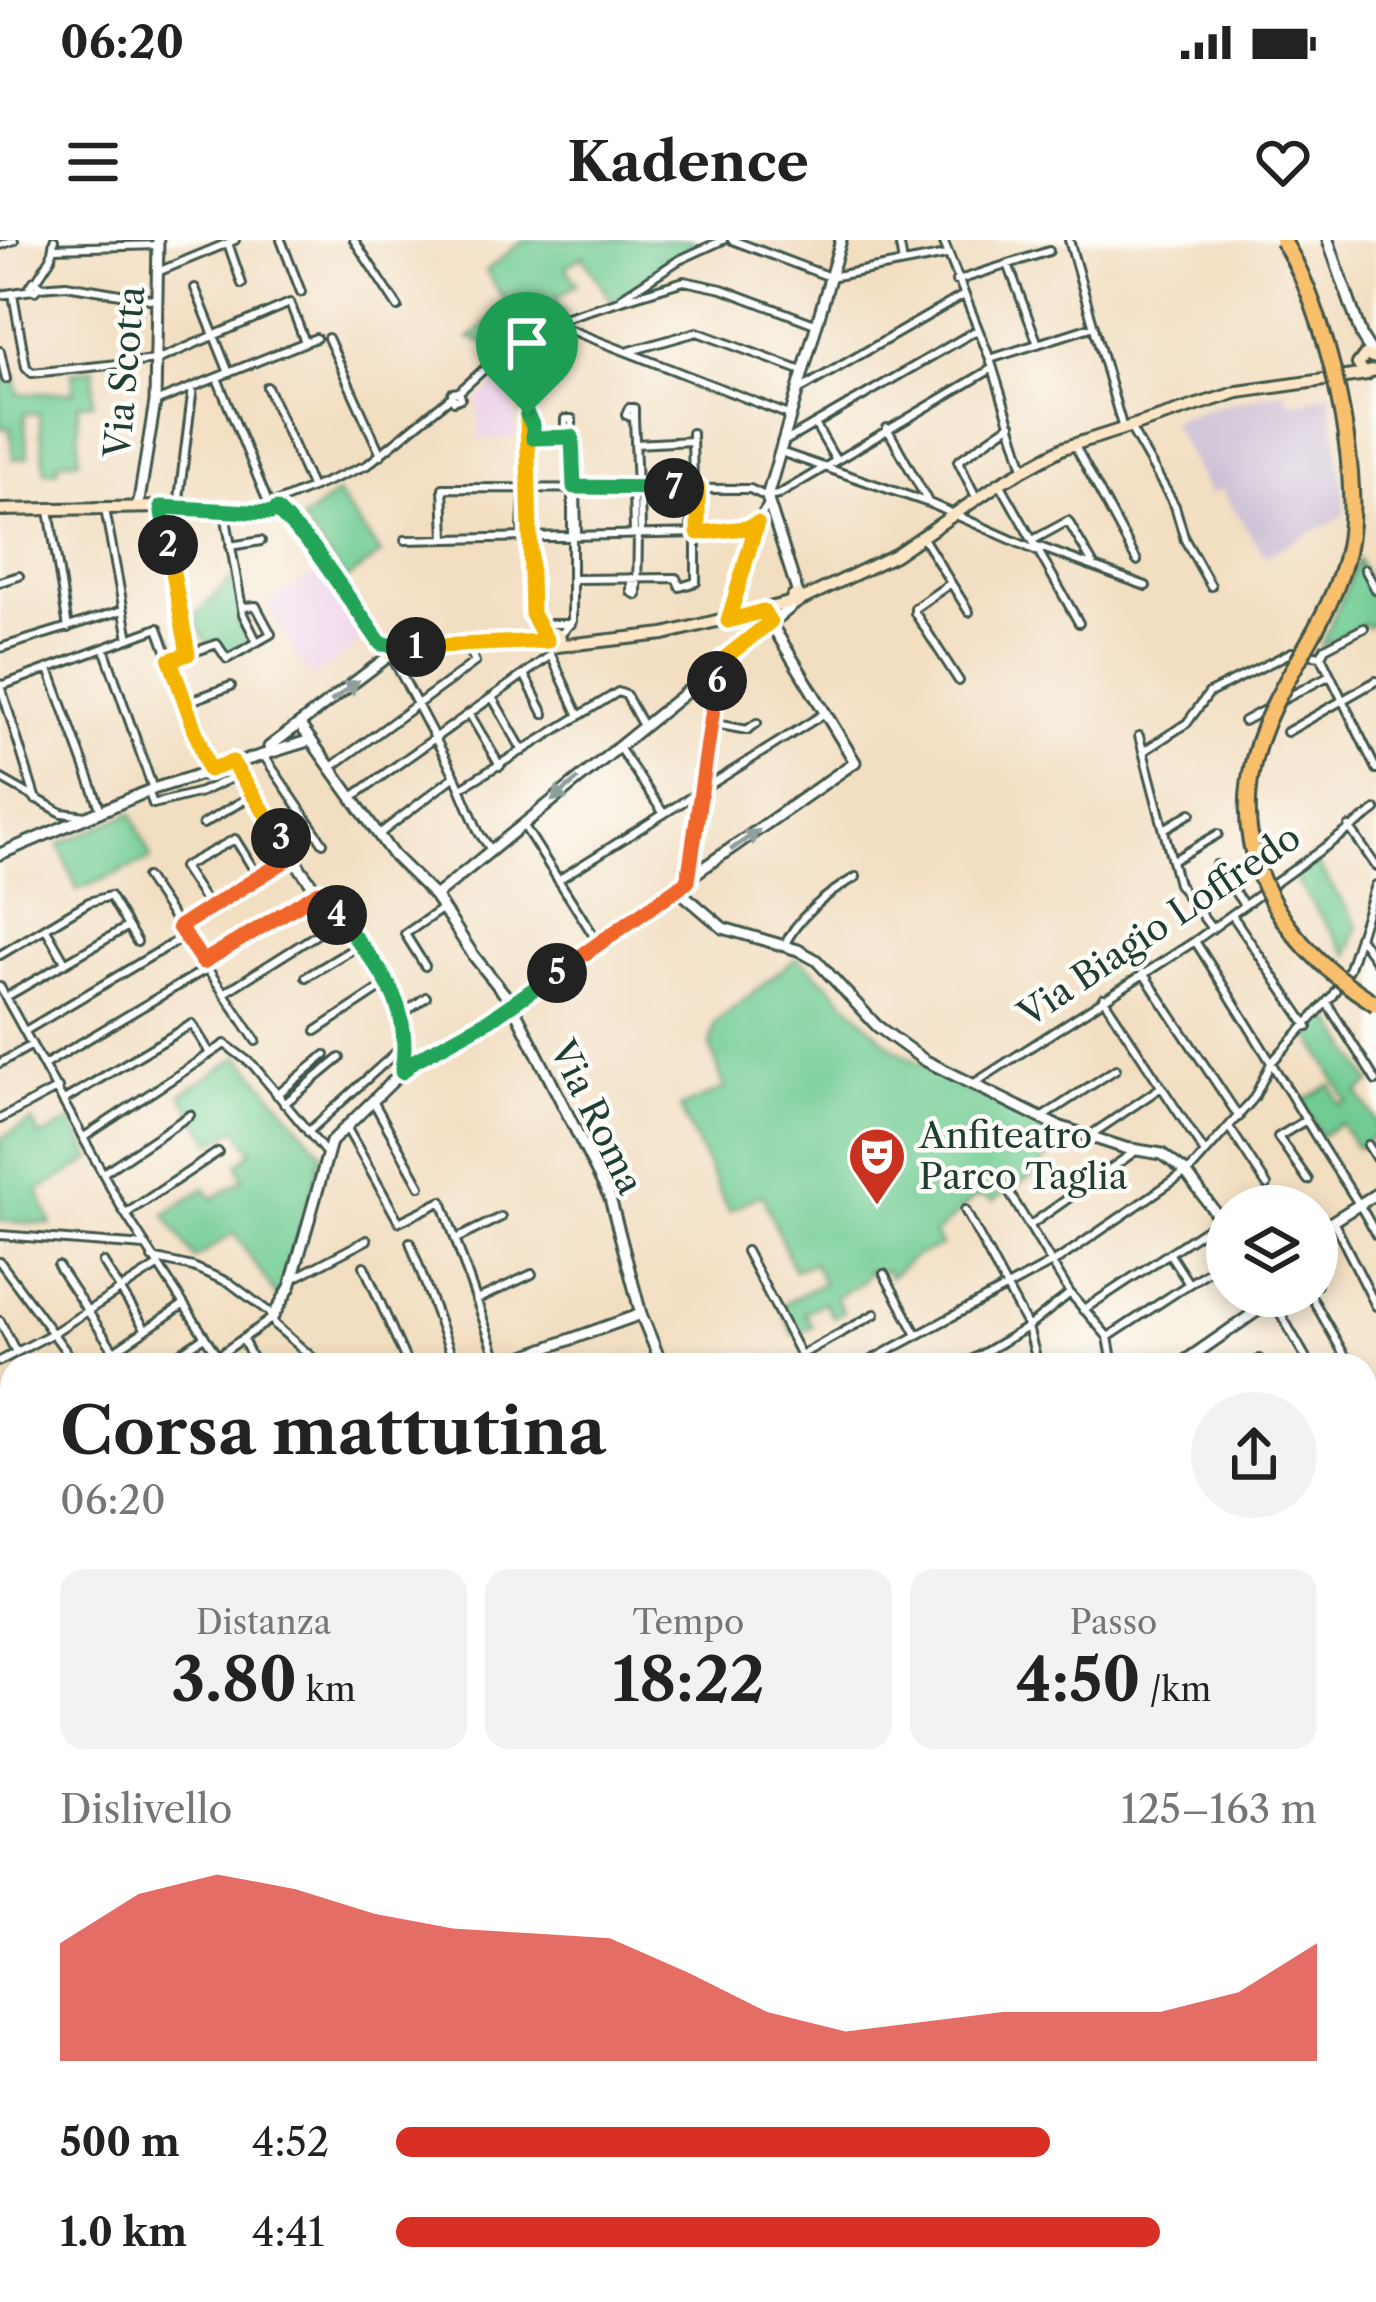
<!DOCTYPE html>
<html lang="it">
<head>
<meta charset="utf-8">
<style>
	:root { --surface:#fff; --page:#f2f2f2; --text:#222; --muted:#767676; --accent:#d93025 }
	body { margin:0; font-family:"Libre Caslon Text",serif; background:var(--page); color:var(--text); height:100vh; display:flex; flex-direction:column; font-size:45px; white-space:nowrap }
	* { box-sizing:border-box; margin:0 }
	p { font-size:39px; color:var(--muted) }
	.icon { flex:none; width:66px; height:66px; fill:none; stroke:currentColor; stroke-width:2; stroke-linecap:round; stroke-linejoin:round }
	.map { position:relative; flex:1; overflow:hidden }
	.details { position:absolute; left:0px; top:1113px; width:1377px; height:951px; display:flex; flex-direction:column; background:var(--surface); border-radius:36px 36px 0 0; box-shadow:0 6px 18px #0003 }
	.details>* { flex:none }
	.tools { position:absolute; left:1206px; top:945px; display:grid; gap:24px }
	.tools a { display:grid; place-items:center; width:132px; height:132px; border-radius:50%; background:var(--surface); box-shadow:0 6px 18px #0003; font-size:60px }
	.pin { position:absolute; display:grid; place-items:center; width:102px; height:102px; color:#fff; margin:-123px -51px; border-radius:50% 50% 50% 0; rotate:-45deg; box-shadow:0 0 12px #0007 }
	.pin .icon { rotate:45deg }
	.km { position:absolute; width:60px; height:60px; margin:-30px; border-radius:50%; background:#222; color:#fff; font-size:33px; line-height:60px; text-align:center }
	.round { display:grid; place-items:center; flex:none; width:126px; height:126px; border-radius:63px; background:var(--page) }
	.head { display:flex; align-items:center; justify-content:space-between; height:204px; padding:0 60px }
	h1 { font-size:66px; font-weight:700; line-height:90px }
	.stats { display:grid; grid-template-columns:repeat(3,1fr); gap:18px; height:204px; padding:12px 60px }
	.stats div { display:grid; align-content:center; border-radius:24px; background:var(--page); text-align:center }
	.stats b { font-size:60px; font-weight:700 }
	.stats small { font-size:33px; font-weight:400 }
	.stats p { font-size:33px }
	.chart { height:336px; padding:24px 60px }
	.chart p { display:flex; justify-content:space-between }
	.chart svg { width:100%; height:216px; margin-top:12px; fill:var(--accent); opacity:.7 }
	ul { padding:0 60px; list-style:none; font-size:39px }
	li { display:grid; grid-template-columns:192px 144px 1fr; align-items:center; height:90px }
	li i { height:30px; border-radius:15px; background:var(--accent) }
	.status { display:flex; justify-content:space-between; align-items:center; height:84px; padding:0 60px; background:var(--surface); direction:ltr }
	.status svg { height:33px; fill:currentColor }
	header { display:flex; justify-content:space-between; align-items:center; height:156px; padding:0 60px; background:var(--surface); font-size:54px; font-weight:700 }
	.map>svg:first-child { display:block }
</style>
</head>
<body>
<div class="status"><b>06:20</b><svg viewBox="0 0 49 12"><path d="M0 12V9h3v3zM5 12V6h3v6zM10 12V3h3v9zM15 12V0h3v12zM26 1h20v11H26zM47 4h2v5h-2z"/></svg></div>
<header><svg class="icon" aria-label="menu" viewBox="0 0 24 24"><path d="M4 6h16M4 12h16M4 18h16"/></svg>Kadence<svg class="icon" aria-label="heart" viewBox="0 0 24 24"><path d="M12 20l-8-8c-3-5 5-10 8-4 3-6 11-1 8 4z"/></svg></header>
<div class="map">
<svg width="1376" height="2062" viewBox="0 0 1376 2062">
	<rect width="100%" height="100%" fill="#fdfcf7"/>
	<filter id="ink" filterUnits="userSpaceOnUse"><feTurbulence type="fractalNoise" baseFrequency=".00833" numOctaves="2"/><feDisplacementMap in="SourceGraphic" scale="24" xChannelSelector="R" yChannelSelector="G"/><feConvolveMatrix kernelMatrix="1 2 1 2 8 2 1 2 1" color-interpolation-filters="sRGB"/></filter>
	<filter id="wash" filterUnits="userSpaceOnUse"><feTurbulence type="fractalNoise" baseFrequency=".004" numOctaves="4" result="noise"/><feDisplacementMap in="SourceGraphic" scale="48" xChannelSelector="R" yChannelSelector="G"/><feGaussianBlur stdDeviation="2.7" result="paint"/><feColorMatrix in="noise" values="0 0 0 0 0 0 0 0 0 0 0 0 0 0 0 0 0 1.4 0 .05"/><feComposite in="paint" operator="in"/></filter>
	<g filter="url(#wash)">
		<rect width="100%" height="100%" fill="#f2dec1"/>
		<path fill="#edd0e8" d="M512,132L516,198L479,199L478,159Z
			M322,330L370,397L315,436L308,435L266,363Z"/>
		<path fill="#ccbed4" d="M1286,151L1288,161L1303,162L1330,152L1346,270L1344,276L1265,316L1221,249L1210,254L1170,181L1219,165Z"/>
		<path fill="#71cc93" stroke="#488464" stroke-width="3" d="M523,0H693L695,6L622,58L611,60L583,16L566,27L577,44L555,59L566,74L506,109L469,98L508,66L486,31Z
			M94,128L93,163L78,164L79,220L58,222V231L45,232L39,173L24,174L28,217L13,219L10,188H0V141L16,139L18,154L74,152L72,132Z
			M337,254L381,314L346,340L302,280Z
			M1358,320L1376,357V382L1367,387L1364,384L1321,407Z
			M234,337L242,381L239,384L250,403L227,415L218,401L208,404L192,378Z
			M132,573L151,619L77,650L59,604Z
			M1313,618L1358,686L1348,715L1292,635Z
			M797,718C832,743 856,776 889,804C911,822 940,833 966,844L962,849L1063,892L1036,933L993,961L983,956L974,958L935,994L941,1006L915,1016L890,1037L886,1030L871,1034L868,1030L863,1041L836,1057L843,1072L833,1077L824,1062L805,1073L813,1086L794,1095L780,1066L823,1043L814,1023L794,1030L762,954L729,971L680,868L725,848L710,805L715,783Z
			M1327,771L1371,843L1358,853L1376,881V895L1357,908L1340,883L1321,896L1301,861L1331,845L1340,865L1347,861L1308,791Z
			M240,816L322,913L291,1033L278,1058L234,993L195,1019L165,975L205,948L213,959L243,939L238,925L252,911L237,889L212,902L181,855Z
			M32,881L40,897L71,881L92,919L38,951L52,984L0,981V899Z"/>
	</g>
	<g filter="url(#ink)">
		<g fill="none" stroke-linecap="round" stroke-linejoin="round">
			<defs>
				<path id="minor" d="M281,0L301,52
					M354,0L398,67
					M732,0L830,37L946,15
					M899,0L903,23
					M943,0L990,119L1024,228
					M1069,0L1123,189
					M228,3L242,44
					M0,5L14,0
					M53,8L159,5
					M1008,24L1038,104
					M160,31L235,0
					M34,41L40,45L35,51L30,47Z
					M36,41L51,18L54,0
					M956,41L1049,11
					M39,47L66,45L156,60
					M195,48L229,133
					M13,54L26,127L32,133L157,120L290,63L305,102
					M0,55L32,50
					M622,57L679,20L723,0
					M557,80L684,41L722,49L815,84
					M560,86L789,175
					M328,98L381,215
					M508,110L514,114L509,121L503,115Z
					M511,110L555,81
					M0,111L6,139
					M630,111L697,92L802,131
					M514,114L533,198
					M990,119L1094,86
					M217,138L269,265
					M267,147L312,248
					M799,150L962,56
					M459,152L504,111
					M459,152L461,158L454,161L452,153Z
					M155,162L316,98
					M629,168H634V178L626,175Z
					M527,175L528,296L534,384
					M634,178L637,247
					M815,184L834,217
					M1130,187L1175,266L1185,300L1211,346
					M887,188L927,260
					M692,193L693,248
					M565,197V179H572
					M530,198L571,197
					M782,203L977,90
					M635,204L692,201
					M1074,204L1137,321
					M786,214L929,263L1039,312
					M1001,245L1079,383
					M633,247L634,294
					M640,247L641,294
					M691,248V292
					M698,248L699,293
					M576,249L577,293
					M524,250L522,288L525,294
					M976,257L958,221L1011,184
					M273,264L367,225L451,157
					M161,267L188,414
					M178,267L193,147
					M105,269L129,399
					M49,270L68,388
					M225,273L243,374L257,402
					M923,298L969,372
					M445,299L443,248L750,249L767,257L778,255L993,128
					M405,300L699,293L746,288L756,283
					M1033,300L1068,281L1093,324
					M230,306L261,301
					M1037,306L1146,346
					M1365,329L1376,350
					M631,338V352L637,355L638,294
					M573,339L676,338L680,347L696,342V293
					M0,342L19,336
					M951,343L915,368V373L959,441
					M729,377L756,283L767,266
					M534,384H571
					M559,397L572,381V179
					M0,408L123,370
					M104,408L153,549
					M1322,414L1325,408L1364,388
					M551,415L579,476
					M392,417L455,536L479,593L492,611
					M170,420L217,404L227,419L271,394L256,366L242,367
					M49,429L101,571
					M524,434L544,474
					M0,444L36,560
					M1,446L158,388L209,530
					M492,457L523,511
					M1279,462L1330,435
					M185,463L231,446
					M469,473L500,526
					M1244,481L1268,468
					M710,483L747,490L757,483
					M1287,492L1376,441
					M1139,496L1178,644L1212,689
					M620,509L664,574
					M1144,511L1187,483L1209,453L1292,412L1321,416L1376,529
					M264,516L323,603
					M330,528L475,422L468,406
					M0,538L62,573L86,576
					M461,548L618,452L626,455L643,486
					M149,553L153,564L201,552L240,534
					M351,558L551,415
					M203,584L253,555
					M524,586L599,704
					M1349,587L1376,626
					M1164,589L1191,573
					M378,595L455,536
					M1172,621L1218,594
					M1216,625L1244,665
					M146,637L256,801
					M688,638L720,426
					M558,640L825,473
					M210,668L183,627L235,599L259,638
					M1232,675L1308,787
					M180,687L293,616
					M46,689L65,722
					M1359,697L1376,721
					M1195,701C1237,767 1278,833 1318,900C1337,933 1360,961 1376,995
					M784,706C799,675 826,654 856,637
					M0,715L89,662L110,656L137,702
					M203,723L318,652
					M425,726L405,694L443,668
					M1143,733L1239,877
					M306,737L356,707
					M0,747L123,970L223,1125
					M224,753L338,681
					M6,757L127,687
					M1103,758L1205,913
					M1327,763L1376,841
					M403,774L426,757
					M25,791L185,696
					M316,791L387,744
					M0,823L32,805
					M44,825L206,729
					M403,831L414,821L489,780L511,762
					M973,844L1195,701L1376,570
					M277,855L325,815
					M64,860L192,784L210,813
					M373,861L420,946
					M284,864L340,818
					M1041,878L1116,829
					M0,879L58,848
					M1306,880L1278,897L1308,940
					M345,885L399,982L442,961L499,1125
					M1229,887L1267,945
					M308,892L402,807
					M1089,896L1160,848
					M84,897L225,804L253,825L326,913
					M1368,905L1376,918
					M103,933L190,875
					M1010,954L1070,1053L1108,1097L1113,1125
					M965,970L1028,1087L1038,1125
					M127,973L218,912
					M1333,981L1376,1066
					M1029,986L1137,910
					M0,995L145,1006
					M456,999L501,977
					M410,1002L455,1125
					M746,1011L806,1125
					M1169,1013L1189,1044
					M152,1018L193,1027L230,1043L269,1072L275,1085L321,1125
					M0,1022L76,1125
					M103,1022L146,1090
					M58,1026L114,1111
					M364,1026L408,1125
					M884,1034L917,1095
					M296,1037L367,1000
					M1317,1038V1045
					M1311,1056L1350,1125
					M1271,1057L1310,1125
					M476,1060L532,1034
					M1083,1070L1218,981
					M0,1081L16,1112
					M1108,1097L1227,1019
					M243,1099L255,1125
					M801,1115L875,1074
					M1259,1119L1262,1125
					M0,1121L53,1093L156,1027
					M93,1125L183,1065
					M162,1125L204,1097
					M205,1125L271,1079
					M862,1125L1059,1019L1192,928L1254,858L1271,823L1332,756L1349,728L1376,645
					M963,1125L1028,1087L1069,1054
					M1365,1154L1376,1176
					M0,1178L12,1173
					M1365,1185L1376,1181
					M1365,1239L1376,1257
					M1365,1349L1376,1350
					M0,1413L12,1406
					M0,1456L12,1452
					M0,1509L12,1501
					M1365,1517L1376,1509
					M0,1560L12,1548
					M1365,1637L1376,1629
					M2,1648L12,1720
					M1365,1670L1371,1679L1365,1690
					M1365,1733L1376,1726
					M1365,1783L1376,1776
					M1365,1802L1376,1830
					M0,1832L12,1828
					M0,1862L12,1857
					M1365,1872L1376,1870
					M0,1919L12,1915
					M0,1973L12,1969
					M0,2021L12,2019
					M153,2052L156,2062
					M232,2052L236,2062
					M301,2052L302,2062
					M385,2052L391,2062
					M541,2052L548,2062
					M722,2052L735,2062
					M830,2052L836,2062
					M1323,2052L1326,2062
					M1060,2054L1063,2052
					M28,2062L48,2055
					M77,2062L78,2052
					M169,2062L195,2052
					M268,2062L286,2052
					M352,2062L370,2052
					M497,2062L515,2052
					M591,2062L607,2052
					M850,2062L864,2052
					M960,2062L974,2052
					M998,2062L1003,2052"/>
				<path id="tertiary" d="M1328,0L1362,97L1374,116
					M138,267L155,162L158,0
					M798,354L767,257L841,0
					M300,485L393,615L435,656L473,715L511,762L610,958L641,1074L662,1125
					M269,507L389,416
					M233,522L302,631L399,762L405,796L402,832L331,902L290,1047L272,1078
					M0,614L153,549L311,500
					M677,649L723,688L798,710L816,720L877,786L924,820L1055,885L1125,908L1162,914L1186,932L1227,989
					M435,656L796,363
					M511,762L855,522L770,382
					M1317,991L1376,954
					M499,1125L641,1074
					M1179,1125L1267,1064L1271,1056
					M0,1299L12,1294
					M1365,1300L1376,1280
					M1365,1488L1376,1500
					M1365,1957L1376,1954
					M1111,2052L1117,2062
					M678,2062L691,2052"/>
				<path id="secondary" d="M1376,118L1365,115L1358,124L1364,133L1376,130
					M276,269L313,307L386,412
					M0,270L161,267L270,272
					M798,354L801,360L796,363L792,358Z
					M801,360L895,315L1000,243L1063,208L1238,152L1367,134
					M546 400a7 7 0 1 1 14 0a7 7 0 1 1-14 0Z
					M389,406L397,409L394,416L387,414Z
					M395,406L547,402
					M557,406L664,394L793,362"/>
				<path id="trunk" d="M1365,1429H1376
					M0,1636L12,1629"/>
			</defs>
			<use href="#minor" stroke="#3f5549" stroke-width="12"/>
			<use href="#tertiary" stroke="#3f5549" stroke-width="15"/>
			<use href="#secondary" stroke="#3f5549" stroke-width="16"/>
			<use href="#trunk" stroke="#3f5549" stroke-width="20"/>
			<use href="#minor" stroke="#fff" stroke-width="6"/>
			<use href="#tertiary" stroke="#fff" stroke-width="9"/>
			<use href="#secondary" stroke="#fce5c4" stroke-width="10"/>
			<use href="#trunk" stroke="#f8bf6c" stroke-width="14"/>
			<defs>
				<path id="trunk-bridge" d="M1282,0C1326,65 1363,229 1348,307C1337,364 1300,412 1275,463C1212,589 1264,694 1376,764"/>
			</defs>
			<use href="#trunk-bridge" stroke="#3f5549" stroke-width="20" stroke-linecap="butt"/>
			<use href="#trunk-bridge" stroke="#f8bf6c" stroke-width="14"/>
		</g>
		<defs><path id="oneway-solid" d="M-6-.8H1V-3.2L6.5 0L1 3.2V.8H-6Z" transform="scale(3)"/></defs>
		<g fill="#8f9e9a">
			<use href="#oneway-solid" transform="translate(345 451) rotate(-37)"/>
			<use href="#oneway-solid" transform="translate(565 550) rotate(140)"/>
			<use href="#oneway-solid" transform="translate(745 600) rotate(-35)"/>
		</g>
	</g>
	<g fill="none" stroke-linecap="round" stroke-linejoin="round" filter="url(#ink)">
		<defs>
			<path id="split-1" d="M416,407L547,401L532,374L527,175"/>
			<path id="split-2" d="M168,305L161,267L271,273L276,269L313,307L381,404L416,407"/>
			<path id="split-3" d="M168,305L188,414L170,420L209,530L232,522L281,598"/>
			<path id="split-4" d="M281,598L293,616L179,687L203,722L319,652L337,675"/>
			<path id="split-5" d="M337,675C379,729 413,760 402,832L414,821L489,780L557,733"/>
			<path id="split-6" d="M557,733L688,641L717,441"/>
			<path id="split-7" d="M674,248H698V293L746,288L757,283L728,381L763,371L770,382L720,422L717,441"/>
			<path id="split-8" d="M527,175L533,186V198L572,197L574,247L674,248"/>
		</defs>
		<use href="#split-1" stroke="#fff" stroke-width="24"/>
		<use href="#split-2" stroke="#fff" stroke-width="24"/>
		<use href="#split-3" stroke="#fff" stroke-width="24"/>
		<use href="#split-4" stroke="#fff" stroke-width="24"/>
		<use href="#split-5" stroke="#fff" stroke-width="24"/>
		<use href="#split-6" stroke="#fff" stroke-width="24"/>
		<use href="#split-7" stroke="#fff" stroke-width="24"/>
		<use href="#split-8" stroke="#fff" stroke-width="24"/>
		<use href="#split-1" stroke="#f5b400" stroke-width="15"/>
		<use href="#split-2" stroke="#22a559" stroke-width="15"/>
		<use href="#split-3" stroke="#f5b400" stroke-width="15"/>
		<use href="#split-4" stroke="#f0652b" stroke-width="15"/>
		<use href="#split-5" stroke="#22a559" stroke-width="15"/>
		<use href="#split-6" stroke="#f0652b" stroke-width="15"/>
		<use href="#split-7" stroke="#f5b400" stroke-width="15"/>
		<use href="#split-8" stroke="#22a559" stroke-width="15"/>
	</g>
	<defs>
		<symbol id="theatre-pin" viewBox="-11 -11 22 30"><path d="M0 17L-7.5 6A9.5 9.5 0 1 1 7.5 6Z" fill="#c8321e" stroke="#fdfcf7"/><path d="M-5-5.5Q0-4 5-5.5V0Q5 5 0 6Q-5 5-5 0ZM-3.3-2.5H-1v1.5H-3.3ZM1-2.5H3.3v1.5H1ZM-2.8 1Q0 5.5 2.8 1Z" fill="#fff"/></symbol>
	</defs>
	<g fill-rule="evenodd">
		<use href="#theatre-pin" x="844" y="883" width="66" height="90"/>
	</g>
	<g text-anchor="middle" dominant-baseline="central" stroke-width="9" stroke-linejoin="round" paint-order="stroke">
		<g font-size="36" fill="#1f3d34" stroke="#fdfcf7">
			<text transform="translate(124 132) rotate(-85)">Via Scotta</text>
			<text transform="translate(1159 685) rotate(-34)">Via Biagio Loffredo</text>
			<text transform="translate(597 877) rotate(64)">Via Roma</text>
		</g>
		<g font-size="36" fill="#1f3d34" stroke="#fdfcf7" text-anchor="start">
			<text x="919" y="895">Anfiteatro<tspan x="919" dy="41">Parco Taglia</tspan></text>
		</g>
	</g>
</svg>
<div class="tools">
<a><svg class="icon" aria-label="layers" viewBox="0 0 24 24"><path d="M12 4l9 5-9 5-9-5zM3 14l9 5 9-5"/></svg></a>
</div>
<div class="pin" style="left:527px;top:175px;background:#1e9e55"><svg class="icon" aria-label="arrive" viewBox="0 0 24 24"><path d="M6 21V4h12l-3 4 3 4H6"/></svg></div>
<b class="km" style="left:416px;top:407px">1</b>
<b class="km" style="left:168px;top:305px">2</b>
<b class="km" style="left:281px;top:598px">3</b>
<b class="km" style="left:337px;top:675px">4</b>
<b class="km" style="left:557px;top:733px">5</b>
<b class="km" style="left:717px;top:441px">6</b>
<b class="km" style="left:674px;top:248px">7</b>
<section class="details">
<div class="head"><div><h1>Corsa mattutina</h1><p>06:20</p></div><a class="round"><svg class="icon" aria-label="share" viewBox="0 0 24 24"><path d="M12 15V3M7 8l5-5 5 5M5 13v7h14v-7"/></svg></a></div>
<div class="stats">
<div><p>Distanza</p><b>3.80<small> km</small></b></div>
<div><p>Tempo</p><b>18:22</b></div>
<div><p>Passo</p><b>4:50<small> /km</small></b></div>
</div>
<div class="chart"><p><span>Dislivello</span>125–163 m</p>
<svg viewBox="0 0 160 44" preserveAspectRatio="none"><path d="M0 44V20L10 10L20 6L30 9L40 14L50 17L60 18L70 19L80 26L90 34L100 38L110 36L120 34L130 34L140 34L150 30L160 20V44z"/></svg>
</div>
<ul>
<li><b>500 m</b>4:52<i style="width:71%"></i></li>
<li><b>1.0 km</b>4:41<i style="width:83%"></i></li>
</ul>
</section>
</div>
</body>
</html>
